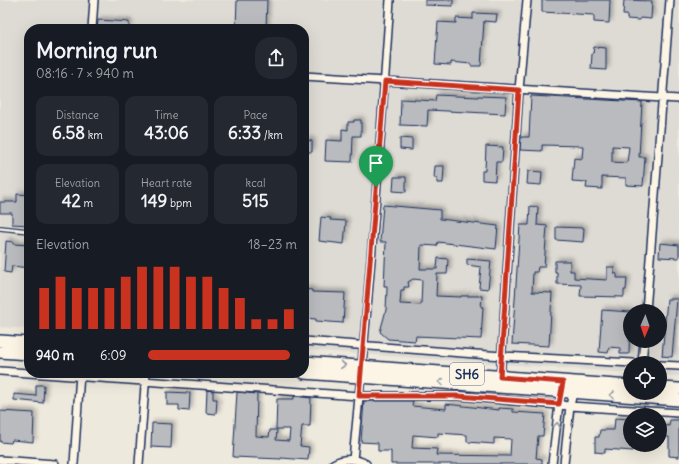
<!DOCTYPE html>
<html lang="en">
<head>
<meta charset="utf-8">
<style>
	:root { --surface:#171b24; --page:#242831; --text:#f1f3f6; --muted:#9ea1a6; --accent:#c8321e }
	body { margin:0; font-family:Delius,sans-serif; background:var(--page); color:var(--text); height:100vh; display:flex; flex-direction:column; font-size:15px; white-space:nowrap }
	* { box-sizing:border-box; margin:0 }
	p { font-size:13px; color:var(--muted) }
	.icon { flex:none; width:22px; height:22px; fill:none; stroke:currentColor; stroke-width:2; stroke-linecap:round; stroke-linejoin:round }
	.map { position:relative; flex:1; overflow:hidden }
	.panel { position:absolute; left:24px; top:24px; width:285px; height:354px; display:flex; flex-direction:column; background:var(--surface); border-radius:16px; box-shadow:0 4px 16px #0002 }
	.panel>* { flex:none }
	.needle { width:26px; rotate:182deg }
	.controls { position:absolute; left:623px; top:304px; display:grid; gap:8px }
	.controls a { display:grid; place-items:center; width:44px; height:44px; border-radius:50%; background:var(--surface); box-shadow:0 4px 16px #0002; font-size:20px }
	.pin { position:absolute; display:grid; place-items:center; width:34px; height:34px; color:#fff; margin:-41px -17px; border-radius:50% 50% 50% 0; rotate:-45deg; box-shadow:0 0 4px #0007 }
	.pin .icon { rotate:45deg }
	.round { display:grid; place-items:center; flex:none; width:42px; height:42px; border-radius:16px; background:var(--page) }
	.headline { display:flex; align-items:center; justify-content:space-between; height:68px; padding:0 12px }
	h1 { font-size:22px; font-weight:800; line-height:30px }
	.stats { display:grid; grid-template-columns:repeat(3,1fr); gap:6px; height:68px; padding:4px 12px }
	.stats div { display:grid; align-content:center; border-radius:10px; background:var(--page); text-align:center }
	.stats b { font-size:17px; font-weight:800 }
	.stats small { font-size:11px; font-weight:400 }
	.stats p { font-size:11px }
	.chart { height:112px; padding:8px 12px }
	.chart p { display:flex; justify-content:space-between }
	.chart svg { width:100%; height:72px; margin-top:4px; stroke:var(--accent); stroke-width:6 }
	ul { padding:0 12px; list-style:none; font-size:13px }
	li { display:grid; grid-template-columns:64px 48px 1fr; align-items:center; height:30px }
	li i { height:10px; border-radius:5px; background:var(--accent) }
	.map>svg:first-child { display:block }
</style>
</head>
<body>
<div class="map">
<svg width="679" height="464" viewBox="0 0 679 464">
	<defs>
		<filter id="shadow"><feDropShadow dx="3" dy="-3" stdDeviation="2" flood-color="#0004"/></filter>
	</defs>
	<rect width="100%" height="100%" fill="#eee9dd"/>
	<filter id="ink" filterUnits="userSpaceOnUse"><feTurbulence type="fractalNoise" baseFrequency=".025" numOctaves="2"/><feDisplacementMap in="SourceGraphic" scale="8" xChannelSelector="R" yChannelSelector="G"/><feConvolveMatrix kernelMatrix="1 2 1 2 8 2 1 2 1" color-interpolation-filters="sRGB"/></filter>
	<g filter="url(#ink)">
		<path fill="#dedbd4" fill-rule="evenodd" d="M0,0H679V376L660,375V363H630V373L304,350V29H29V329L0,327ZM630,311H660V341H630Z"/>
		<path fill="#babbbe" stroke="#1b2f5e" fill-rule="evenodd" filter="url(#shadow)" d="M237,0H267L266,29H236Z
			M425,0H453V6L425,5Z
			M542,0H610L609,23L594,22V15L542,12Z
			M624,0L652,1L651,19L640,18V20L627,19V15H623Z
			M473,13L497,14L496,22L484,21L481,66H471V64L451,62V65L435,64L438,22L456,23V18L473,19Z
			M98,20L129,22V29H97Z
			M594,47L606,48V70L591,69L592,54H593Z
			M436,95L478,97V96L506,97L505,114L428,110L427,126L400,125L401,99L435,101Z
			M531,96L642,102L639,157H645L643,186L626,185V178L602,177V189L586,188L587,182L572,181L574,158L582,159L583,146L542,145V151L520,150L521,137H529ZM612,146L629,147L627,163L612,162Z
			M354,120H361V136H353L352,162L325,161L326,140L342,141V129L348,130V122H354Z
			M400,138L412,139V150L400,149Z
			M305,140L312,141V152H304Z
			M486,146L503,147L502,162H496L495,181L482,180V171H485Z
			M435,166H444L443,183H437V178H434Z
			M528,171L542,172L541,185L527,184Z
			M394,177H406V192L393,191Z
			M17,194L29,195V225L12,224V213H0V202H17Z
			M383,205L440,210V219L498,226L496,249L438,242L437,246L421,245L420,269H437L438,258L448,259L447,274H437L436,296L461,297V296H482L481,307H483L481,339L416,336L415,341L388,339L380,332L386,310L387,289V286H384L386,242H380ZM413,279L422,280L421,305L400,304L401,290H404V287H409L408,282Z
			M530,206L538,207L537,225L547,226L544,267H538L537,272H533L532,292L552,293L549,346L512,344L520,225H529Z
			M321,217L331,218L330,220L346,221L344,244L319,241Z
			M556,227L584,228L583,242L556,240Z
			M6,241L13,242V244L29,245V268L12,266L11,273L4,272Z
			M660,243L679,245V258L659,257Z
			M467,259L491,261L488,289L479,288L481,267L467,265Z
			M555,261H570V271H574V278L607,280V267H614V273L617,274V278H627L626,290H624V297L580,296L581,285L557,284V272H555Z
			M304,289L312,290V292L345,293L343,323L316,321V319L304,318Z
			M667,299H677L672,357L662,356Z
			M602,310L630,312L629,354H620V348L609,347L608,353L599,352Z
			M36,385H44L43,403L14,400V394L36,396Z
			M207,390L213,391V399H217L216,414L206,413Z
			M167,392L190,393L189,411L179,410V405H167Z
			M237,392L257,394L256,436L269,437L270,430H277L276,440L289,441L290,429H276L277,399H294V396L311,398L310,426H302L300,446L309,447L308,460L281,458V459L233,457Z
			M364,401H413L412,406L446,409V404L499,410V408L513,409V412L545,414L543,436H538L536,458L542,459V464H391V451H378V443L361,442ZM438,433L467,435V442L494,444V438L511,439L510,456L436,455L437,449L412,448L413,435L438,437Z
			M0,411L34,413L33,442L12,440L11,443L0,442Z
			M615,418L630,419V445H634L633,451L605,449V453L595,452V437H599L600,430H614Z
			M670,420H679V457L669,456V437H660V425L669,426Z
			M152,423L172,424L171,448L151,447Z"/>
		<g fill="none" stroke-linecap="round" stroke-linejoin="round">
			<defs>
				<path id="lane" d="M0,228L29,231"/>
				<path id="street" d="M92,29L94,0
					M304,76L679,99
					M646,311L670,0
					M304,341L502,356L633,363
					M642,363L644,341
					M660,365L679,366
					M0,371L359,396H458L570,406L679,413
					M500,380L519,90L527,0
					M0,460L55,464
					M353,460C368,307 380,153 390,0
					M74,464L80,373
					M139,464L146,373
					M333,464C343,458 356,458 366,464
					M552,464L559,404L562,389
					M564,464L570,406L574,388"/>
				<path id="primary" d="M0,341L29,343
					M0,352L29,354
					M304,362L630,386
					M304,373L679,400
					M660,388L679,389"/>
			</defs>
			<use href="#lane" stroke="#1b2f5e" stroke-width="6"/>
			<use href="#street" stroke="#1b2f5e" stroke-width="10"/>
			<use href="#primary" stroke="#1b2f5e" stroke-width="14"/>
			<use href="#lane" stroke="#fcf5e5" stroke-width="3.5"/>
			<use href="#street" stroke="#fcf5e5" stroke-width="7"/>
			<use href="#primary" stroke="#fcf5e5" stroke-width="11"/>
		</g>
		<defs><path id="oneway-chevron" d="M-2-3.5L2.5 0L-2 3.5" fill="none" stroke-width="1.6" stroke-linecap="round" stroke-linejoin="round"/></defs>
		<g stroke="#8c92a2">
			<use href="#oneway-chevron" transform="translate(343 365) rotate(4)"/>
			<use href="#oneway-chevron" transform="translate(441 382) rotate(-176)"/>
			<use href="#oneway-chevron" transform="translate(612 395) rotate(-176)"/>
			<use href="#oneway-chevron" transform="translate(557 425) rotate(-83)"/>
		</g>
	</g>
	<g fill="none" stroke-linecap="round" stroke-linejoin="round" filter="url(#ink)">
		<defs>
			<path id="route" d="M385,81L519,90L500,377L563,382L559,404L458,396H359Z"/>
		</defs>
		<use href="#route" stroke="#fff" stroke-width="8"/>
		<use href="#route" stroke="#c8321e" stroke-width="5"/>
	</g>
	<g text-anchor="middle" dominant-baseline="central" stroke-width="3" stroke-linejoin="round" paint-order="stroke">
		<rect fill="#fcf5e5" stroke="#5e6a86" stroke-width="1" x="450" y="363" width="34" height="22" rx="3"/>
		<g font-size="13" font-weight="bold" fill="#1b2f5e">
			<text x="467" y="374">SH6</text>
		</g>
	</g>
</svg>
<div class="controls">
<a><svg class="needle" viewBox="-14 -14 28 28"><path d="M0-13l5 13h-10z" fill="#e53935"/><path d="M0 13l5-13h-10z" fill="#9ea1a6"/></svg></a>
<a><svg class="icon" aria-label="locate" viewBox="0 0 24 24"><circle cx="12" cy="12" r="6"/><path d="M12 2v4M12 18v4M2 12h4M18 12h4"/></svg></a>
<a><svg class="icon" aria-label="layers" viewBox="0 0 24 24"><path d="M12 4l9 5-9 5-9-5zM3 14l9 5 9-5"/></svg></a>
</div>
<div class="pin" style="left:376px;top:187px;background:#1e9e55"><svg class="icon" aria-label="arrive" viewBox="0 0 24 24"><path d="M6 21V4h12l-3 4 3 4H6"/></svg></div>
<section class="panel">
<div class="headline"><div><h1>Morning run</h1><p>08:16 · 7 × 940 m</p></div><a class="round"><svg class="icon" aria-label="share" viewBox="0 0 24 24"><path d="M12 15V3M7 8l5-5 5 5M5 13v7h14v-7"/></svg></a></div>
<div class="stats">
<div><p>Distance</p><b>6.58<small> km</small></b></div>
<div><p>Time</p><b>43:06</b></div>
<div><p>Pace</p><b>6:33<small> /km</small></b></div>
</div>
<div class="stats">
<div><p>Elevation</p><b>42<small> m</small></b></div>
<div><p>Heart rate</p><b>149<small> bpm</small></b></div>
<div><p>kcal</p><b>515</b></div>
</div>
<div class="chart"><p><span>Elevation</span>18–23 m</p>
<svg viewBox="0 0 160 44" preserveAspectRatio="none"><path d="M5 44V19M15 44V12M25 44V19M35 44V19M45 44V19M55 44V12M65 44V6M75 44V6M85 44V6M95 44V12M105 44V12M115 44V19M125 44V25M135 44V38M145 44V38M155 44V32"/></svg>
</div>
<ul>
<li><b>940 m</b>6:09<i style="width:95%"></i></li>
</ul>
</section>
</div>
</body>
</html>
